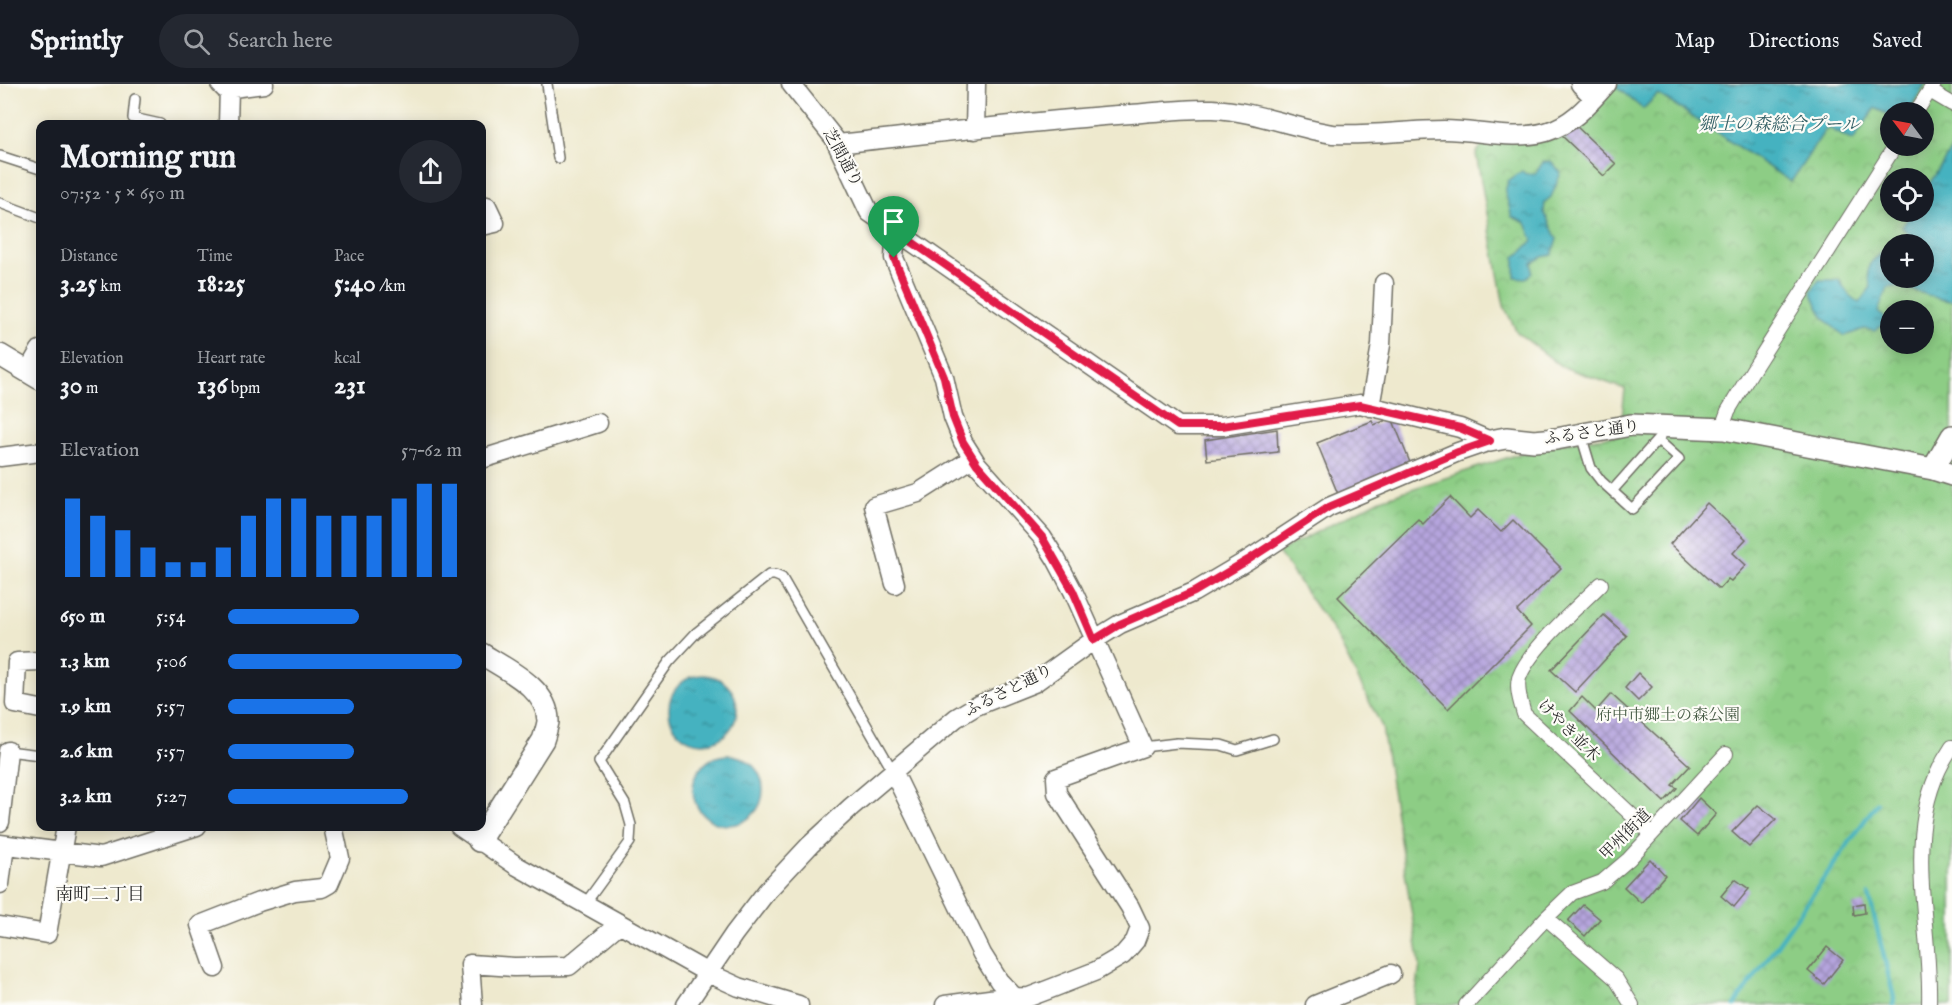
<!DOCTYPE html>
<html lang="en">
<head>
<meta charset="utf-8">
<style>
	:root { --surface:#171b24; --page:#242831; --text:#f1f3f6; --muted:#9ea1a6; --line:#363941; --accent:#1a73e8 }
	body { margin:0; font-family:"IM FELL English","Noto Serif JP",serif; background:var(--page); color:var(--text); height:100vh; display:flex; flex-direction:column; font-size:22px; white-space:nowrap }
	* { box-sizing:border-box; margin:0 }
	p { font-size:20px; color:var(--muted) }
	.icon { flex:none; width:33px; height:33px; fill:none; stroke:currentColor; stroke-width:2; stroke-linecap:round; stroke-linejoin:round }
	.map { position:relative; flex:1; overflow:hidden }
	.drawer { position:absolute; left:36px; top:36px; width:450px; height:711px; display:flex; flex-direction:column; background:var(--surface); border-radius:12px; box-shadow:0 3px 15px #0003 }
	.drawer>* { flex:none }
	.needle { width:39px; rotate:302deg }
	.tools { position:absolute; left:1880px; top:18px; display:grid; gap:12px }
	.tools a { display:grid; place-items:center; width:54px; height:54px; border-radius:50%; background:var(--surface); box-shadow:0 3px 15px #0003; font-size:30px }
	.pin { position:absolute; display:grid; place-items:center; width:51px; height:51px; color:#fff; margin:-62px -26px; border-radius:50% 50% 50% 0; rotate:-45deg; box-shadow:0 0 6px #0007 }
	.pin .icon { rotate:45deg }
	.round { display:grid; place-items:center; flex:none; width:63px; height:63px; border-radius:32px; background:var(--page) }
	.headline { display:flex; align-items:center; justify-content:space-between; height:102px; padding:0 24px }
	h1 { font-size:33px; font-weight:700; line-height:45px }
	.metrics { display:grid; grid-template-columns:repeat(3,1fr); gap:9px; height:102px; padding:6px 24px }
	.metrics div { display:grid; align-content:center }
	.metrics b { font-size:26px; font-weight:700 }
	.metrics small { font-size:16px; font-weight:400 }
	.metrics p { font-size:16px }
	.chart { height:168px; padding:12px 24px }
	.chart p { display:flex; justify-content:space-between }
	.chart svg { width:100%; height:108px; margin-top:6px; stroke:var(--accent); stroke-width:6 }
	ul { padding:0 24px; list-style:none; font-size:20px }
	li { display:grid; grid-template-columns:96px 72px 1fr; align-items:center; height:45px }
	li i { height:15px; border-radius:8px; background:var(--accent) }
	header { display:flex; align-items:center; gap:36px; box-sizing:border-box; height:84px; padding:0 30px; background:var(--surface); border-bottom:2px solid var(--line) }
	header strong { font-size:28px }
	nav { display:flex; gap:33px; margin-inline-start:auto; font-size:21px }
	.search { width:420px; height:54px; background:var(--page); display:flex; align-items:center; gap:15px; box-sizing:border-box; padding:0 21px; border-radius:33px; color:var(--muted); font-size:22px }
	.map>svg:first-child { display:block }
</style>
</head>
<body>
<header>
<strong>Sprintly</strong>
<div class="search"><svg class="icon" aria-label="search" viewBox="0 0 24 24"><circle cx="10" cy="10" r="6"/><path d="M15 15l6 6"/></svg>Search here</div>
<nav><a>Map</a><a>Directions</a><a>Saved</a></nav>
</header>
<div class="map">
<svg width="1952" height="921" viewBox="0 0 1952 921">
	<defs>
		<pattern id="park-crowns" width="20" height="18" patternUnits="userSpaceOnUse" patternTransform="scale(1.5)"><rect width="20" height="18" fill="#8dcd85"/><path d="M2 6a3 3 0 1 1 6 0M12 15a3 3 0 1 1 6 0" fill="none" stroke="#7ab073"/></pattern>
		<pattern id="water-ripples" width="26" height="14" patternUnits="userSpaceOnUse" patternTransform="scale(1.5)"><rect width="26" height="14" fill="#44b2c0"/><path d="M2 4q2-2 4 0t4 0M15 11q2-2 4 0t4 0" fill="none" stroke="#39919c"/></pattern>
		<pattern id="building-cross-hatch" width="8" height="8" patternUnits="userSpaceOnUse" patternTransform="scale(1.5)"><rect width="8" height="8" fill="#b6a5de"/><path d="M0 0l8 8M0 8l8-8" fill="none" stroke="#9487b4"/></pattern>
	</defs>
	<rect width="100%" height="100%" fill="#fdfcf7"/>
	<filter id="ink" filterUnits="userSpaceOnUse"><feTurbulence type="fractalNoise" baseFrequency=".0167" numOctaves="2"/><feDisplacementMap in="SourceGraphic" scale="12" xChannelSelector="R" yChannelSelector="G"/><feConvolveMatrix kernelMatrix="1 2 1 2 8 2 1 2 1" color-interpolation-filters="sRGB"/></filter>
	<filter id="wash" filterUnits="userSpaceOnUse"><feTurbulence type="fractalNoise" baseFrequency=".008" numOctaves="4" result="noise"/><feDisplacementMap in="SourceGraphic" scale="24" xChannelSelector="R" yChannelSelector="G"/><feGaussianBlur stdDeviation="1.35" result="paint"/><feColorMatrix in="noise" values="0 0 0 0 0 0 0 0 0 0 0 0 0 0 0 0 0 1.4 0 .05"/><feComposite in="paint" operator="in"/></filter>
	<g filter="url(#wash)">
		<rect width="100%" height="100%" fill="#eee9ce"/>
		<path fill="url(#park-crowns)" stroke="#5c7c58" stroke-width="1.5" fill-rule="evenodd" d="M1616,0H1952V921H1414L1420,882L1382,643L1336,551L1278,468L1381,415L1546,361L1620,351L1625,305L1561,282L1517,248L1504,222L1476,70L1484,58L1549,56L1589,35ZM1890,28H1923V62H1890ZM1890,94H1923V128H1890ZM1890,160H1923V194H1890ZM1890,226H1923V260H1890Z"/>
		<path fill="url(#water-ripples)" stroke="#386e76" stroke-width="1.5" d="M1615,0H1925L1908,28H1890V32L1875,24L1853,57L1827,43L1791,98L1658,10L1643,25L1614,1Z
			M1952,64V217C1930,216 1909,199 1887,204L1878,228L1884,233L1883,241L1875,247L1864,245L1845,252C1825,238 1820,230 1811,207L1819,196H1839L1849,211L1859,219L1871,203C1865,183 1867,180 1883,168H1890V194H1923V181L1929,178L1930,164L1913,154L1902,143L1912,128H1923V110Z
			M1551,77L1561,89L1551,113L1545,118L1544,128L1557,155L1552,171L1542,173L1532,179V189L1526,194L1515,193V173L1522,168L1533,156L1526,139L1512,133L1505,108L1508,97L1522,87L1526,90L1536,89L1543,78Z
			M669 625a34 34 0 1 1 68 0a34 34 0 1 1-68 0Z
			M693 706a35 35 0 1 1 70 0a35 35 0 1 1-70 0Z"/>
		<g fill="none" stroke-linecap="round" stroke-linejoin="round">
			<path stroke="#44b2c0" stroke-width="4.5" d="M1869,811L1894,914L1893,921
				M1735,921L1877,719"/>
		</g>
		<g id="blocks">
			<path fill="url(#building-cross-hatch)" d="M1574,40L1616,80L1604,92L1562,52Z
				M1392,334L1411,381L1338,410L1317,359L1372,337L1374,341Z
				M1277,345L1278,368L1207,376L1205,356Z
				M1450,413L1470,434L1478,426L1501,448L1513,436L1561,484L1517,527L1531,542L1448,625L1338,513L1418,435L1423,440Z
				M1707,419L1746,455L1733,469L1746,481L1731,497L1728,495L1719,505L1670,460Z
				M1604,531L1627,552L1575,608L1551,586Z
				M1638,589L1652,603L1638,617L1625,604Z
				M1611,610L1690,682L1672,701L1677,704L1664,718L1570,627L1582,613L1596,627Z
				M1699,714L1716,730L1697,752L1680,737Z
				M1758,721L1776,735L1749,763L1732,748Z
				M1650,775L1665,791L1641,819L1624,803Z
				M1735,795L1749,805L1734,823L1721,812Z
				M1864,819L1865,829L1854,831L1853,821Z
				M1583,821L1600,835L1585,852L1568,837Z
				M1827,863L1843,876L1824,900L1808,887Z"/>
		</g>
	</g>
	<g filter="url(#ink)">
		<use href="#blocks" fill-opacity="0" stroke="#6f6e64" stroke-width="1.5"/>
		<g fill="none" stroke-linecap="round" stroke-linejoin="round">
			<defs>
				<path id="service" d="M547,0L558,74
					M135,15L133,34L160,40
					M0,72L40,85
					M0,119L40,134
					M1581,351L1591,384L1601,397L1632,425L1679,375L1659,357
					M1612,407L1660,353
					M1143,663L1177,659L1221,661L1237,666L1273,655
					M8,667L40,671
					M585,820L630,758L631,741L625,720L599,678L669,578L696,549L769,491H775L782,494L894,689"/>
				<path id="pedestrian" d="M1930,7L1952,20
					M1916,28L1934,0
					M1724,338L1728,327L1752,287L1895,62
					M1601,500C1578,523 1529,565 1519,594C1516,605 1521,620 1524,630L1652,750
					M1546,834L1616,895L1632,921
					M1466,921L1546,834L1572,809L1602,798L1629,775L1726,670
					M1929,921C1932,834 1898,741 1952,663"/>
				<path id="minor" d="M220,0L225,5L264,0
					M791,0L834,54L869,128L1178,342H1222L1360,320L1460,344L1490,357
					M1580,0L1594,14
					M228,40L229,5
					M975,46L976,0
					M837,60C931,50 1024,38 1118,31C1149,29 1182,24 1213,25C1255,27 1293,44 1333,50C1370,52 1407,46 1444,46C1477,46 1513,57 1546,48C1573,40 1589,20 1607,0
					M482,121L487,122L495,139L482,142
					M899,149L895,160L894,174L944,293L953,333L963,358L977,380L1042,453L1056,475L1073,507L1143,663L1056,694L1057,709L1130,823L1140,844L1135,857L1123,871L1096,887L1050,905L1029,913L997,914L945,921
					M28,287L40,266
					M1370,323L1381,261L1384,199
					M0,373L40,368
					M482,375L598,339
					M895,500L874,422L918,409L973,374
					M40,577L17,578L15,620L40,625
					M894,689L982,870L999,897L1019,918
					M0,738L8,667
					M459,742L517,782L708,889L739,903L799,921
					M0,760L101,773L197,742
					M0,800L5,761
					M0,842L47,850L66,742
					M215,884L200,841L259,818L295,807L322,804L329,800L340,774L333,742
					M473,921L470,880L514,883L569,882L619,840
					M686,921L734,850L767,807L810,761L851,723L956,634L976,622L1034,599L1094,556L1120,540L1194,508L1248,476L1329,423L1458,368L1490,357
					M1315,921L1391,890"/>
				<path id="tertiary" d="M0,271L40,295
					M1490,357L1506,354L1534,357L1556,355L1631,341L1724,345L1933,385L1952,391
					M1933,385L1952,352
					M479,757L543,656C545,650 547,643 548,638C549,604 505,585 482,570"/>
			</defs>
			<use href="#service" stroke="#6f6e64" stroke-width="12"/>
			<use href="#pedestrian" stroke="#6f6e64" stroke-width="16"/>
			<use href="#minor" stroke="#6f6e64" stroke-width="21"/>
			<use href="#tertiary" stroke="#6f6e64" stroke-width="24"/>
			<use href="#service" stroke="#fff" stroke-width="9"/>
			<use href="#pedestrian" stroke="#fff" stroke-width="14"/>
			<use href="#minor" stroke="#fff" stroke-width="18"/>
			<use href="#tertiary" stroke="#fff" stroke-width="21"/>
		</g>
	</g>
	<g fill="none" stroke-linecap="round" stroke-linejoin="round" filter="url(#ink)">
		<defs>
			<path id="route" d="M899,149L1178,342H1222L1360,321L1460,344L1490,357L1458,368L1329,423L1248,476L1194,508L1120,540L1094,556L1073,507L1042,453L977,380L963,358L953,333L944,293L894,174L895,160Z"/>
		</defs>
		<use href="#route" stroke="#fff" stroke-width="12"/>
		<use href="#route" stroke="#e11d48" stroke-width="8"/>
	</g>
	<g text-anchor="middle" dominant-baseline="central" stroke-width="4.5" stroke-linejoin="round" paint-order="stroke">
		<g font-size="16" fill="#2b2b2b" stroke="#fdfcf7">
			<text transform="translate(842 74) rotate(61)">芝間通り</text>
			<text transform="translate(1592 349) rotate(-8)">ふるさと通り</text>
			<text transform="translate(1009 607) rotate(-27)">ふるさと通り</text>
			<text transform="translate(1568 647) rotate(45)">けやき並木</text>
			<text transform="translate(1626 751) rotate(-45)">甲州街道</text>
		</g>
		<g font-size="16" fill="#485c46" stroke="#fdfcf7">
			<text x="1668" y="632">府中市郷土の森公園</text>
		</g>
		<g font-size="18" font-style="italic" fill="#356167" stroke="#fdfcf7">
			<text x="1779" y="41">郷土の森総合プール</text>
		</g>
		<g font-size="18" fill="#2b2b2b" stroke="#fdfcf7">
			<text x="100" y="811">南町二丁目</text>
		</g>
	</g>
</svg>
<div class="tools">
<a><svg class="needle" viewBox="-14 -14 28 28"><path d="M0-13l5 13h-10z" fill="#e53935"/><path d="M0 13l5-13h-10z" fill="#9ea1a6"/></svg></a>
<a><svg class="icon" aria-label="locate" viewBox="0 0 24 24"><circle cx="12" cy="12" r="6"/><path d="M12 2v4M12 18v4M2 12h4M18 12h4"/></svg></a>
<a>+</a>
<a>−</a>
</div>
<div class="pin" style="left:894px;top:174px;background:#1e9e55"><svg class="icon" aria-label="arrive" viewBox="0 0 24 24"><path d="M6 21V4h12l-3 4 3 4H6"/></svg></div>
<section class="drawer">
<div class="headline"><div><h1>Morning run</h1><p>07:52 · 5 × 650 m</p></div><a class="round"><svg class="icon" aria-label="share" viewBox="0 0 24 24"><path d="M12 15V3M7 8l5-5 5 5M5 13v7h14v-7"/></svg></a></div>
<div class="metrics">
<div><p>Distance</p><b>3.25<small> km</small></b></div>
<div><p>Time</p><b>18:25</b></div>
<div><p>Pace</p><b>5:40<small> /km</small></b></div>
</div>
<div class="metrics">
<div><p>Elevation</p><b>30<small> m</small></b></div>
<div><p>Heart rate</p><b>136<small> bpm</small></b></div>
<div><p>kcal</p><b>231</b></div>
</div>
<div class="chart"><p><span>Elevation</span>57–62 m</p>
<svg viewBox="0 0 160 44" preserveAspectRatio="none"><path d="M5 44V12M15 44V19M25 44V25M35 44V32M45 44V38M55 44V38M65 44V32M75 44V19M85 44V12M95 44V12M105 44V19M115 44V19M125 44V19M135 44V12M145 44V6M155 44V6"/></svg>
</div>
<ul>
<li><b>650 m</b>5:54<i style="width:56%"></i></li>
<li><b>1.3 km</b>5:06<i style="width:100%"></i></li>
<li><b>1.9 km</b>5:57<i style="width:54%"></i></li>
<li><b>2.6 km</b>5:57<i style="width:54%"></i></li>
<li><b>3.2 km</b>5:27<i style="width:77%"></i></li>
</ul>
</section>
</div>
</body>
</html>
